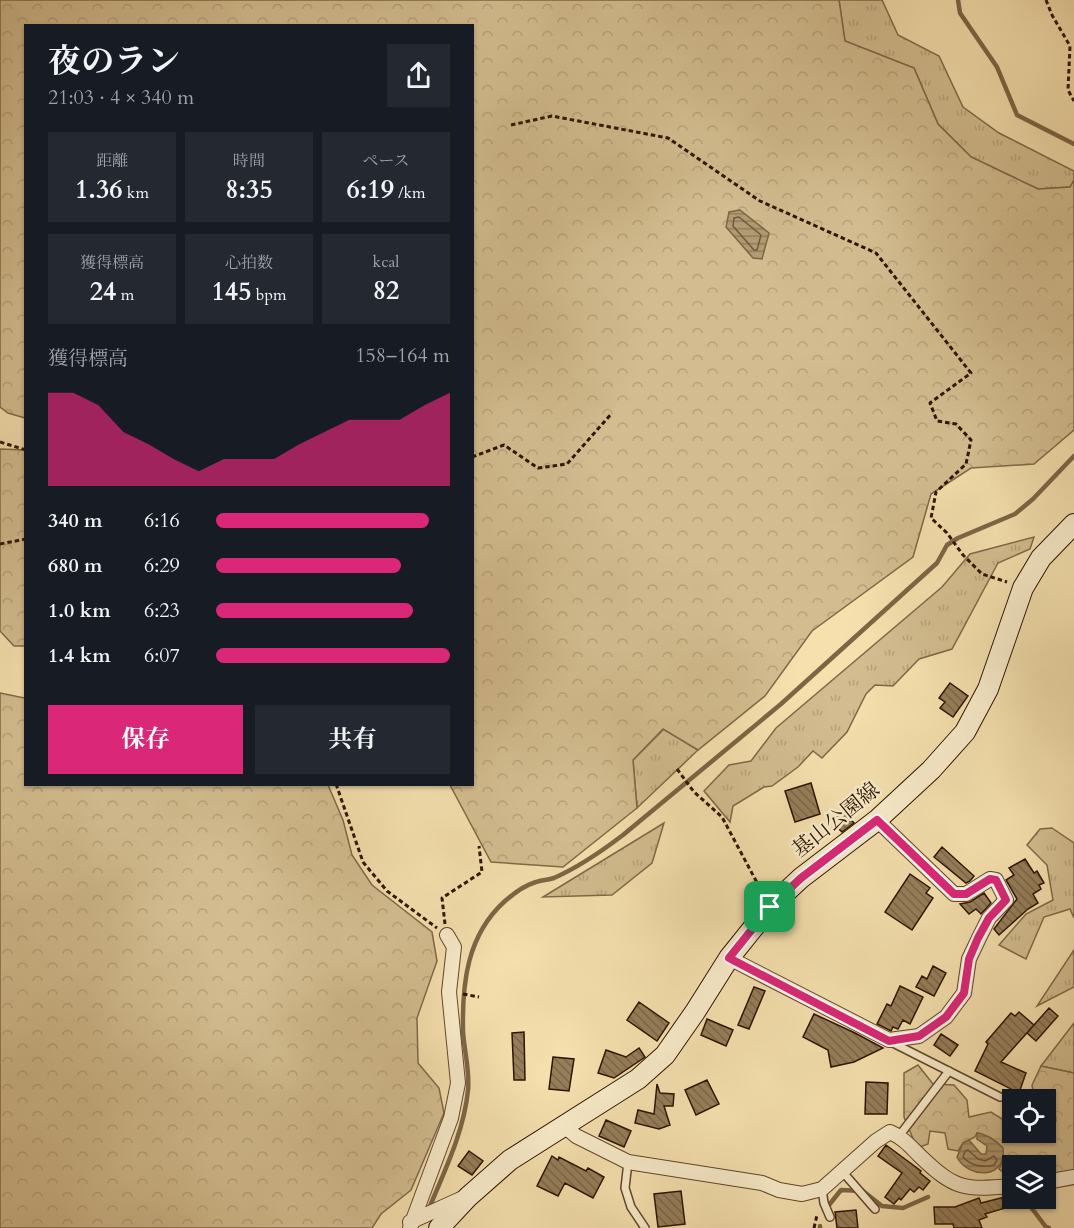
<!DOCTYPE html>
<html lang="ja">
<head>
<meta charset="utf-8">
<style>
	:root { --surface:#171b24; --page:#242831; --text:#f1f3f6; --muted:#9ea1a6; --accent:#db2777 }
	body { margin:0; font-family:Cardo,"Noto Serif JP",serif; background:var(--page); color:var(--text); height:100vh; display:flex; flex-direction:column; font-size:22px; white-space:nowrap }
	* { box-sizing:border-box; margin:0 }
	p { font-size:20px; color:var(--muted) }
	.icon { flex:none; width:33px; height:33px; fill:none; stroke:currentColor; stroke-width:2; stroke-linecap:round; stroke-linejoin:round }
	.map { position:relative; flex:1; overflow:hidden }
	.sheet { position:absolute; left:24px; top:24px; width:450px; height:762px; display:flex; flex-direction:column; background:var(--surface); border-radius:0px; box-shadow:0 2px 4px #0004 }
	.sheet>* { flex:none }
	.tools { position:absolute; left:1002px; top:1089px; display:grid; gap:12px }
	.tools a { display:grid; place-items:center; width:54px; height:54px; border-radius:0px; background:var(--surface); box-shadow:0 2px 4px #0004; font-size:30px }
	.pin { position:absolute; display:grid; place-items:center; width:51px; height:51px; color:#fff; margin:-26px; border-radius:12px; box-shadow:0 3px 9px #0006 }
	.round { display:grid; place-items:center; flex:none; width:63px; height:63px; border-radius:0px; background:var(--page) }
	.summary { display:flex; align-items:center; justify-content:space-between; height:102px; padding:0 24px }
	h1 { font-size:33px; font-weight:700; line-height:45px }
	.stats { display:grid; grid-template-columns:repeat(3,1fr); gap:9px; height:102px; padding:6px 24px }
	.stats div { display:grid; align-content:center; border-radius:0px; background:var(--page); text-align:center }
	.stats b { font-size:26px; font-weight:700 }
	.stats small { font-size:16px; font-weight:400 }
	.stats p { font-size:16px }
	.chart { height:168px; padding:12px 24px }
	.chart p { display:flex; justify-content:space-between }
	.chart svg { width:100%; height:108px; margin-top:6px; fill:var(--accent); opacity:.7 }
	.action { display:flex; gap:12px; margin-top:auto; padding:12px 24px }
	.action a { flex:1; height:69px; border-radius:0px; background:var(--accent); color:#fff; font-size:24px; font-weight:700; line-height:69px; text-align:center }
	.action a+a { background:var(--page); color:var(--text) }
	ul { padding:0 24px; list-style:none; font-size:20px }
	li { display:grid; grid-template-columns:96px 72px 1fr; align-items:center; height:45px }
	li i { height:15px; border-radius:8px; background:var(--accent) }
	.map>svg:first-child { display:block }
</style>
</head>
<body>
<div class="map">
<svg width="1074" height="1228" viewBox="0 0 1074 1228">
	<defs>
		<pattern id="grass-tufts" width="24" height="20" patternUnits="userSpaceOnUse" patternTransform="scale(1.5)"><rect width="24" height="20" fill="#d3bd90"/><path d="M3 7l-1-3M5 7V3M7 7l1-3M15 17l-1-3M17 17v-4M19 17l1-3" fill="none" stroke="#b5a27a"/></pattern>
		<pattern id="forest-crowns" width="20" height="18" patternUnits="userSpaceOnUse" patternTransform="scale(1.5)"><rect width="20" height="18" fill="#d3bd90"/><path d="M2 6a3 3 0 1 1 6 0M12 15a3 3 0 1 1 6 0" fill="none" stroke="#b5a27a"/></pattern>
		<pattern id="water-rules" width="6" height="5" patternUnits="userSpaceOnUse" patternTransform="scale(1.5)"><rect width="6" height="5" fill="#b19b73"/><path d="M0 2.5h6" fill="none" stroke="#907d5c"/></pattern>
		<pattern id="building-back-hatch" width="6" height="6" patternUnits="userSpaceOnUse" patternTransform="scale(1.5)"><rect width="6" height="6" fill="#957e5a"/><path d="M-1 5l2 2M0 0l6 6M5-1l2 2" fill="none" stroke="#7a6648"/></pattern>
	</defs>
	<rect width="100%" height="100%" fill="#f5e0ae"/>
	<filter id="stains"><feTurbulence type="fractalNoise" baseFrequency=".00333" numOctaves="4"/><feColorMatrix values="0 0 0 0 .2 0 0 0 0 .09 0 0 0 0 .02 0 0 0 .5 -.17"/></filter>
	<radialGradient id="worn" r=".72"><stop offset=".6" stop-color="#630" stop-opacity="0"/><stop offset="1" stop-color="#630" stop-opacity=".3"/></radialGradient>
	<path fill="url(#grass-tufts)" stroke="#806848" stroke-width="1.5" d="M839,0H882L898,35L939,56L963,107L999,133L1074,171V180L1070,187L1038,189L971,157L938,124L914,68L845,41Z
		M1034,537L1030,549L998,563L952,649L919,659L893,686L875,685L866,694L847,732L822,758L813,751L798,767L772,786L764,787L733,806L730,822L704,791L729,765L751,761L776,728L942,587L970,554Z
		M664,729L698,750L637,808L633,760Z
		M664,823L652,863L612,895L543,897Z
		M1052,828L1074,843V918L1070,909L1044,917L1026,959L999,945L1026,914L1053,900L1047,865L1027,845L1040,829Z
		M1074,949V987L1037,1006L1074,950Z
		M1074,1023V1073L1041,1066Z"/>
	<path fill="url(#forest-crowns)" stroke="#806848" stroke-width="1.5" d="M0,0H839L845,41L914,68L938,124L971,157L1038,189L1070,187L1074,180V430L1034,464L971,468L931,494L913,557L812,631L765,696L698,750L663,729L633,760L637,808L563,867L491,862L450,785L472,784V26H26L25,418L8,413L0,407Z
		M0,449L25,450V646H14L0,631Z
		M0,693L25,698L26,784L328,785L343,820L352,855L372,885L432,932L437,961L417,1018L418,1063L439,1088L444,1113L411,1190L381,1214L372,1228H0Z
		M918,1065L933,1084L954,1085L967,1100L969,1117L991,1112L1012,1125V1132L1021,1133L1027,1138H1044L1056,1121L1054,1102L1034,1097L1032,1085L1041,1066L1074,1073V1171L1046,1177V1166H1012V1179L999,1169L1004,1160L997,1142L977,1133L975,1137L963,1143L958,1151L948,1149L945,1133L930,1131L928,1144L917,1148L904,1117V1073Z"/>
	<path fill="url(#water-rules)" stroke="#7d6545" stroke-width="1.5" d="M740,210L769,233L762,259L753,258L726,227L729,212Z
		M977,1133C986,1134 997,1141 1003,1148C1007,1180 968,1179 957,1157L963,1143L969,1140L981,1154H986L987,1146L977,1139Z"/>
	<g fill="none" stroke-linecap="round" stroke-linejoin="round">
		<path stroke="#70583a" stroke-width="1.5" d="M739,217L761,235L757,250H754L733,226L734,218Z
			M968,1150L978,1159L985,1161L994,1156L997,1160L994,1165C984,1168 971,1166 963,1157L965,1151Z"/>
		<path stroke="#7d6545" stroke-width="4.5" d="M958,0L960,13L997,67L1017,115L1074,144
			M1024,1198L1046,1227L1049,1228
			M829,1205L841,1190L863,1191L882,1206L903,1208L928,1197
			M428,1211C444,1172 464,1132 468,1090C470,1071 464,1050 463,1031C462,983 467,935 505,901C513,894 526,885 536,882C541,880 548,880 554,878C579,867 602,851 623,835L781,704L937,563L947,545L958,538L1015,514L1033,499L1074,456
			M820,1228V1226"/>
	</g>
	<path fill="url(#building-back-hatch)" stroke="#2e1400" stroke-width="1.5" d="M950,683L968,696L953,717L940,708L945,702L939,698Z
		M811,783L820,814L795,822L785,791Z
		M842,811L854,823L842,832L831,821Z
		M942,847L974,876L970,881L966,883L934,857Z
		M1025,859L1034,873L1037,871L1044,883L1039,885L1041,889L1033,894L1038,903L1028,909L999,935L994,929L1017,899L1006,880L1014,875L1009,868Z
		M910,874L930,888L926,893L933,898L912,930L885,912Z
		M984,893L991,903L981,914L976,909L969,914L960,904L970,902Z
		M933,966L946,973L934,996L916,987L922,976L927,979Z
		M900,986L923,997L910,1024L903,1020L898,1029L893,1027L891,1031L877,1024L887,1004L891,1006Z
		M754,987L765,991L749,1029L738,1025Z
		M639,1002L669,1023L657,1041L627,1020Z
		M1049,1008L1058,1016L1036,1041L1027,1033Z
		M1019,1012L1034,1025L1001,1062L1026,1073L1019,1093L975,1071L988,1044L986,1042L1011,1013L1015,1016Z
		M814,1014L855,1033L883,1048L854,1062L831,1067L828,1050L803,1037Z
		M707,1019L733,1030L726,1046L701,1035Z
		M524,1032L525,1080H514L512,1033Z
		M941,1034L958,1045L950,1056L934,1045Z
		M639,1048L645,1057L614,1078L598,1073L606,1050L626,1057Z
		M553,1057L574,1059L569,1091L549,1089Z
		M707,1080L719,1104L696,1115L685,1090Z
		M866,1082L888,1083L887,1114H865Z
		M657,1084L660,1093L674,1094L673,1106H664L670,1125L659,1129L635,1123L638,1110L654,1114Z
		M606,1120L631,1131L624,1147L599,1136Z
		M886,1145L921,1171L920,1173L930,1181L923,1190L919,1187L914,1192L910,1189L901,1200L899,1198L894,1204L885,1197L902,1173L878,1156Z
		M469,1151L483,1161L472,1175L458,1166Z
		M552,1156L558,1160L559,1157L586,1171L588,1168L604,1177L593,1198L565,1183L558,1196L537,1186Z
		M681,1191L685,1224L658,1227L654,1194Z
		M1009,1196L1012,1206L985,1214L987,1217L979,1220L982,1228H954L953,1224H935L934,1207H955L979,1198L981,1203Z
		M856,1210L858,1228H837L835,1212Z"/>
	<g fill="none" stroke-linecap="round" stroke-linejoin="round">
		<defs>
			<path id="service" d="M891,1042L1000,1097
				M899,1136L949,1071
				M628,1162L625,1188L631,1207L645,1228
				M841,1170L875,1209
				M822,1189L824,1203L830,1217"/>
			<path id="minor" d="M729,958L889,1040L919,1036L946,1017L964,993L969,959L979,938L989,918L1006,900L996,880L990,879L966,894H954L877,820
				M563,1125L576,1136L628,1162L762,1183L779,1190L802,1194L822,1189L876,1141L890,1132C902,1137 910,1146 919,1155C955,1190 964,1190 1012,1186
				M1046,1182L1074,1177
				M410,1222L463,1198
				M410,1228L451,1118L458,1083L449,992L454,947L447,935"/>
			<path id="secondary" d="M439,1228L468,1197L510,1160L638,1079L665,1055L695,1012L729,958L770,907L801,878L877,820L931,770L965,732L988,689L1023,588L1041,558L1074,524"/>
		</defs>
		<use href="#service" stroke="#60472c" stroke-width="10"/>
		<use href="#minor" stroke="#60472c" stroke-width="16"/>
		<use href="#secondary" stroke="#2e1400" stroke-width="22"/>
		<path stroke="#2e1400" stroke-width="3" stroke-dasharray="4.5 3" stroke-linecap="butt" d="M1046,0L1052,15L1070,46L1068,90L1074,101
			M511,125L552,116L668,138L760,201L876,253L971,373L930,403L937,421L956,424L971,440L966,464L936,492L931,518L947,533L963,555L982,574L1007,582
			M0,442L26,450
			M472,457L504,445L538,468L567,464L612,413
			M0,544L26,539
			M677,769L694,792L722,817L762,892
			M336,784L363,862L387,891L437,928
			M445,924L442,898L482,872L479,846
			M463,994L479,997
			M814,1228L817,1215"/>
		<use href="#service" stroke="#f8ebca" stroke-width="7"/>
		<use href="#minor" stroke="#f8ebca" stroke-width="14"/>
		<use href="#secondary" stroke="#f8ebca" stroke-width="20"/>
	</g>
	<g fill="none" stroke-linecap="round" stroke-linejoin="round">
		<defs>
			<path id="route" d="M877,820L954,894H966L990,879L996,880L1006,900L989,918L978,938L969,959L964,993L946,1017L919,1036L889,1041L729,958L770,907L801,878Z"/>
		</defs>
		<use href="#route" stroke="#fff" stroke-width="12"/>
		<use href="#route" stroke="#db2777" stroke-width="8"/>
	</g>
	<g text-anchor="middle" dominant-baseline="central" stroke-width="5" stroke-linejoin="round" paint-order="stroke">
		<g font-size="21" fill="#2e1400" stroke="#f8ebca">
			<text transform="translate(836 820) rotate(-39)">基山公園線</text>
		</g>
	</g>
	<rect width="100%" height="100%" filter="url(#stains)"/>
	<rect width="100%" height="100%" fill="url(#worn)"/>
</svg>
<div class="tools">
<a><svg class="icon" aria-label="locate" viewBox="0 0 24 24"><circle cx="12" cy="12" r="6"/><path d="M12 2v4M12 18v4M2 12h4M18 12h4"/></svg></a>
<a><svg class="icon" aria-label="layers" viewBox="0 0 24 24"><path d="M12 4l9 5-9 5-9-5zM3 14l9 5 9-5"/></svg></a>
</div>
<div class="pin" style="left:770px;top:907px;background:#1e9e55"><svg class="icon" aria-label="arrive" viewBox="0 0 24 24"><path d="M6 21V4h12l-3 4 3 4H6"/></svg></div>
<section class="sheet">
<div class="summary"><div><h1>夜のラン</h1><p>21:03 · 4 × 340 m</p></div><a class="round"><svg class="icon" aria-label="share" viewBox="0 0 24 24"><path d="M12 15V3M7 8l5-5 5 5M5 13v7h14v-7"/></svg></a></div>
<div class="stats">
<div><p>距離</p><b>1.36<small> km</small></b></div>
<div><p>時間</p><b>8:35</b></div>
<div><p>ペース</p><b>6:19<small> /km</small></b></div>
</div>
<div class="stats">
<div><p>獲得標高</p><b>24<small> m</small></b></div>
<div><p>心拍数</p><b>145<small> bpm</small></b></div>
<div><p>kcal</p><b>82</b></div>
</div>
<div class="chart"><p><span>獲得標高</span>158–164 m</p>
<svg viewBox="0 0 160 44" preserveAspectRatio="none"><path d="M0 44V6L10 6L20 11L30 22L40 27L50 33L60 38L70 33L80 33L90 33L100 27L110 22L120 17L130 17L140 17L150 11L160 6V44z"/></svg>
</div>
<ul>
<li><b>340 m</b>6:16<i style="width:91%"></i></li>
<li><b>680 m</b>6:29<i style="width:79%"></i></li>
<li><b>1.0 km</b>6:23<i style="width:84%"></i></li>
<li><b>1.4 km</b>6:07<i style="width:100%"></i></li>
</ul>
<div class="action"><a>保存</a><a>共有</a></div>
</section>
</div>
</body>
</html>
